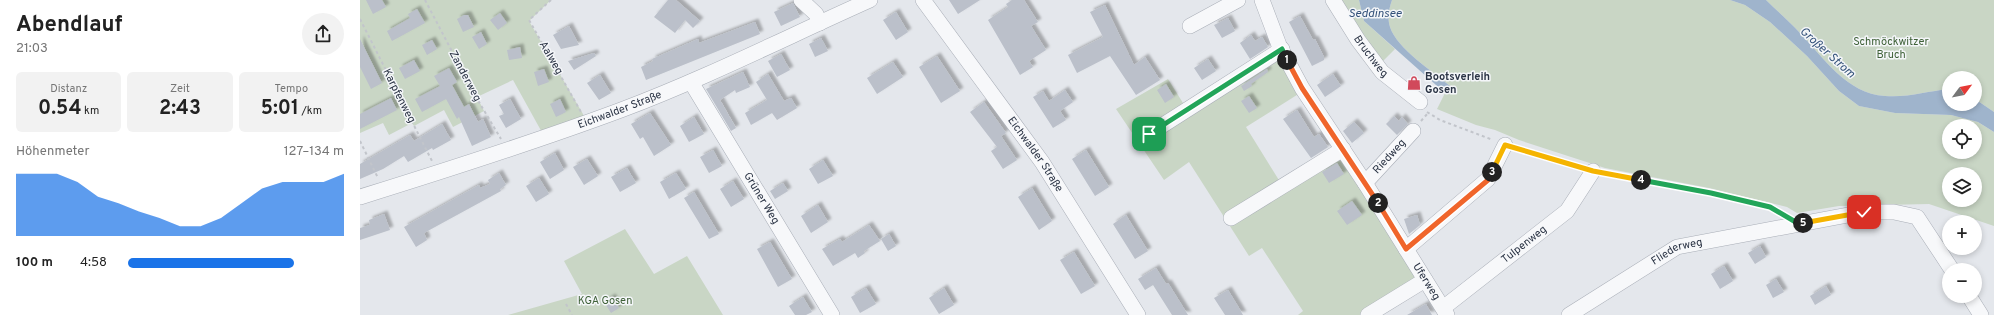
<!DOCTYPE html>
<html lang="de">
<head>
<meta charset="utf-8">
<style>
	:root { --surface:#fff; --page:#f2f2f2; --text:#222; --muted:#767676; --accent:#1a73e8 }
	body { margin:0; font-family:Overpass,sans-serif; background:var(--page); color:var(--text); height:100vh; display:flex; flex-direction:column; font-size:15px; white-space:nowrap }
	* { box-sizing:border-box; margin:0 }
	p { font-size:13px; color:var(--muted) }
	.icon { flex:none; width:22px; height:22px; fill:none; stroke:currentColor; stroke-width:2; stroke-linecap:round; stroke-linejoin:round }
	.map { position:relative; flex:1; overflow:hidden }
	.sheet { display:flex; flex-direction:column; background:var(--surface); width:360px }
	.sheet>* { flex:none }
	.needle { width:26px; rotate:58deg }
	.controls { position:absolute; left:1582px; top:71px; display:grid; gap:8px }
	.controls a { display:grid; place-items:center; width:40px; height:40px; border-radius:50%; background:var(--surface); box-shadow:0 2px 6px #0003; font-size:20px }
	.pin { position:absolute; display:grid; place-items:center; width:34px; height:34px; color:#fff; margin:-17px; border-radius:8px; box-shadow:0 2px 6px #0006 }
	.km { position:absolute; width:20px; height:20px; margin:-10px; border-radius:50%; background:#222; color:#fff; font-size:11px; line-height:20px; text-align:center }
	.round { display:grid; place-items:center; flex:none; width:42px; height:42px; border-radius:21px; background:var(--page) }
	.headline { display:flex; align-items:center; justify-content:space-between; height:68px; padding:0 16px }
	h1 { font-size:22px; font-weight:700; line-height:30px }
	.metrics { display:grid; grid-template-columns:repeat(3,1fr); gap:6px; height:68px; padding:4px 16px }
	.metrics div { display:grid; align-content:center; border-radius:6px; background:var(--page); text-align:center }
	.metrics b { font-size:20px; font-weight:700 }
	.metrics small { font-size:11px; font-weight:400 }
	.metrics p { font-size:11px }
	.chart { height:112px; padding:8px 16px }
	.chart p { display:flex; justify-content:space-between }
	.chart svg { width:100%; height:72px; margin-top:4px; fill:var(--accent); opacity:.7 }
	ul { padding:0 16px; list-style:none; font-size:13px }
	li { display:grid; grid-template-columns:64px 48px 1fr; align-items:center; height:30px }
	li i { height:10px; border-radius:5px; background:var(--accent) }
	main { display:flex; flex:1; min-height:0 }
	.map>svg:first-child { display:block }
</style>
</head>
<body>
<main>
<section class="sheet">
<div class="headline"><div><h1>Abendlauf</h1><p>21:03</p></div><a class="round"><svg class="icon" aria-label="share" viewBox="0 0 24 24"><path d="M12 15V3M7 8l5-5 5 5M5 13v7h14v-7"/></svg></a></div>
<div class="metrics">
<div><p>Distanz</p><b>0.54<small> km</small></b></div>
<div><p>Zeit</p><b>2:43</b></div>
<div><p>Tempo</p><b>5:01<small> /km</small></b></div>
</div>
<div class="chart"><p><span>Höhenmeter</span>127–134 m</p>
<svg viewBox="0 0 160 44" preserveAspectRatio="none"><path d="M0 44V6L10 6L20 6L30 11L40 20L50 24L60 29L70 33L80 38L90 38L100 33L110 24L120 15L130 11L140 11L150 11L160 6V44z"/></svg>
</div>
<ul>
<li><b>100 m</b>4:58<i style="width:77%"></i></li>
</ul>
</section>
<div class="map">
<svg width="1634" height="315" viewBox="0 0 1634 315">
	<defs>
		<filter id="shadow"><feDropShadow dx="3.5" dy="-3.5" stdDeviation="1" flood-color="#0004"/></filter>
	</defs>
	<rect width="100%" height="100%" fill="#e4e7ec"/>
	<path fill="#c9d6c5" fill-rule="evenodd" d="M0,0H191L169,21L227,121L184,136L153,80L117,97L124,111L93,127L84,110L54,126L52,123L29,135L23,123L0,133Z
		M977,0H999L1004,21L1035,49L1023,61Z
		M1032,0H1370L1385,5L1410,22L1447,56L1479,91L1499,106L1535,113L1591,115L1618,122L1634,132V226L1569,204L1479,206L1437,213L1427,207L1349,188L1245,168L1159,140L1135,130L1116,125L1077,109L1085,93L1091,87C1074,72 1037,49 1030,27C1027,17 1029,9 1032,0ZM1589,126H1615V152H1589ZM1589,174H1615V200H1589Z
		M1406,0H1634V112L1615,99V78H1589V89C1568,91 1547,98 1525,96C1487,94 1463,57 1439,32C1429,21 1417,11 1406,0Z
		M920,53L940,93L886,127L922,185L982,153L1062,282L1010,315H938L943,311L902,248L889,256L829,162L804,180L756,109L808,79L828,111Z
		M265,229L294,274L327,256L363,315H148L222,294L204,261Z"/>
	<path fill="#9fb4cc" d="M999,0H1032C1029,9 1027,17 1030,27C1037,49 1074,72 1091,87L1085,93L1004,21Z
		M1370,0H1406C1417,11 1429,21 1439,32C1463,57 1487,94 1525,96C1547,98 1568,91 1589,89V104H1615V99L1634,112V132L1618,122L1591,115L1535,113L1499,106L1479,91L1447,56L1410,22L1385,5Z"/>
	<path fill="#bbc0ca" filter="url(#shadow)" d="M6,0H22L26,7L13,14Z
		M308,0H316L340,21L333,28L325,20L315,33L294,17Z
		M589,0H620L598,14Z
		M652,0H664L678,22L671,26L686,50L669,61L673,67L660,75L628,20L648,7L646,4Z
		M433,3L440,17L421,26L414,12Z
		M745,5L774,65L785,57L800,80L776,95L750,56L717,73L708,55L743,37L730,12Z
		M57,9L65,23L32,41L27,31L50,18L48,14Z
		M536,12L548,32L536,40L523,20Z
		M140,13L147,23L138,30L130,20Z
		M104,15H108L114,27L103,32L97,19Z
		M940,16L953,40L955,39L964,57V60L952,66L929,22Z
		M868,18L875,31L862,38L854,25Z
		M395,22L400,34L286,80L281,67L293,61L292,59L338,39L339,43Z
		M209,26L219,45L201,49L193,35Z
		M121,32L127,44L119,49L112,37Z
		M891,35L895,41L902,37L908,47L890,59L880,43Z
		M461,38L468,51L455,57L449,44Z
		M0,39L22,83L11,89L0,67Z
		M72,40L77,49L67,55L62,45Z
		M160,47L162,58L149,60L147,50Z
		M234,53L236,56L214,70L208,61Z
		M421,54L430,70L417,77L408,61Z
		M577,56L600,91L581,103L559,67Z
		M848,59L856,71L842,80L834,68Z
		M54,60L60,71L45,79L39,68Z
		M533,62L543,77L517,94L507,78Z
		M89,68L97,82L92,85L104,107L109,104L118,122L123,119L131,137L112,146L99,117L97,119L86,99L62,112L55,99L80,86L74,76Z
		M184,69L189,82L178,86L174,72Z
		M907,69L908,72L891,84L892,86L884,91L881,86Z
		M383,72L390,87L376,93L375,90L360,100L376,128L371,131L346,89Z
		M408,74L424,101L431,98L437,108L417,120L412,113L391,125L385,113L407,100L396,82Z
		M973,74L981,86L965,97L957,85Z
		M240,75L251,93L239,100L227,83Z
		M806,84L814,97L805,103L797,90Z
		M705,90L713,102L700,111L706,120L693,128L673,97L683,91L689,101Z
		M889,96L897,108L889,113L881,101Z
		M31,98L37,110L0,129V114Z
		M150,99L161,119L146,128L139,116L144,114L139,105Z
		M200,99L206,112L196,117L190,104Z
		M624,102L646,133L641,136L657,160L643,169L631,151L637,147L610,112Z
		M937,110L954,137L959,134L968,147L951,158L923,119Z
		M290,113L311,145L294,156L283,137L280,139L271,124Z
		M1034,116L1039,121L1042,117L1048,124L1037,135L1026,124Z
		M334,117L344,134L329,142L320,126Z
		M994,122L1004,133L992,143L983,131Z
		M82,124L91,140L73,150L72,148L48,162L44,156L23,169L0,179V164L50,135L54,141Z
		M353,150L362,166L349,173L340,157Z
		M726,150L749,187L735,196L712,159Z
		M195,153L204,170L190,179L180,162Z
		M227,159L238,176L224,185L213,167Z
		M463,160L473,176L458,184L449,169Z
		M977,163L984,174L969,183L962,172Z
		M267,168L276,183L260,192L251,177Z
		M139,173L146,185L140,189L141,191L64,233L67,240L56,247L44,227L119,185L120,188L130,184L128,180Z
		M316,173L326,189L309,199L300,182Z
		M179,178L189,194L176,202L166,186Z
		M373,181L384,199L371,207L360,189Z
		M423,183L428,191L415,199L410,191Z
		M672,188L692,221L679,230L658,197Z
		M334,192L359,234L349,239L324,198Z
		M992,201L1002,215L987,225L977,211Z
		M458,205L468,222L451,233L441,216Z
		M24,214L30,230L0,240V228L10,225L9,220Z
		M766,215L788,251L775,259L753,224Z
		M1057,215L1060,225L1049,234L1044,219Z
		M509,225L520,241L504,251L505,253L498,258L495,253L473,266L462,249L480,239L482,242Z
		M529,234L536,246L528,251L521,239Z
		M410,242L432,279L418,287L397,249Z
		M1400,246L1406,257L1395,264L1388,253Z
		M714,252L735,286L721,294L700,260Z
		M1364,266L1373,281L1360,289L1351,274Z
		M796,268L806,284L808,283L828,315H812L793,285L785,290L778,279Z
		M1416,279L1424,292L1413,298L1406,285Z
		M1466,286L1471,295L1455,305L1450,296Z
		M506,288L516,304L500,313L491,297Z
		M584,288L594,305L579,314L569,298Z
		M868,290L879,308L883,315H865L854,298Z
		M252,297L259,308L251,313L244,302Z
		M443,297L452,312L446,315H435L429,306Z
		M1066,304L1072,315H1047Z"/>
	<g fill="none" stroke-linecap="round" stroke-linejoin="round">
		<defs>
			<g id="minor">
				<path d="M441,0L456,14L460,23"/>
				<path id="s1" d="M563,0L682,162L778,315"/>
				<path id="s2" d="M902,0L919,45L942,88L1005,183L1087,315"/>
				<path id="s3" d="M973,0L998,40L1022,72L1060,102"/>
				<path d="M830,26L878,0"/>
				<path id="s4" d="M331,82L472,315"/>
				<path d="M789,134L922,49"/>
				<path id="s5" d="M1005,183L1053,131"/>
				<path id="s6" d="M0,197C87,170 175,142 261,110C346,78 427,37 510,0"/>
				<path d="M871,218L983,149"/>
				<path d="M1046,249L1128,179L1145,145"/>
				<path d="M1609,296L1621,315"/>
				<path id="s7" d="M1083,308L1207,211L1233,171"/>
				<path d="M1008,315L1065,280"/>
				<path id="s8" d="M1209,315L1317,247L1504,212H1534L1557,217L1592,270"/>
			</g>
		</defs>
		<use href="#minor" stroke="#a9aeb7" stroke-width="16"/>
		<path stroke="#c2c5cb" stroke-width="2" stroke-dasharray="3 3" stroke-linecap="butt" d="M65,0L116,97L141,139
			M191,0L169,20L221,112
			M0,19L72,161
			M1067,112L1080,120L1133,140
			M1061,121L1068,113
			M0,141L18,178
			M1158,149L1221,167
			M1244,173L1351,193L1410,207L1422,214
			M206,304L212,315"/>
		<use href="#minor" stroke="#f7f8fa" stroke-width="15"/>
	</g>
	<g fill="none" stroke-linecap="round" stroke-linejoin="round">
		<defs>
			<path id="split-1" d="M789,134L922,49L927,60"/>
			<path id="split-2" d="M927,60L942,88L1018,203"/>
			<path id="split-3" d="M1018,203L1046,249L1128,180L1132,172"/>
			<path id="split-4" d="M1132,172L1145,145L1233,171L1281,180"/>
			<path id="split-5" d="M1281,180L1351,193L1410,207L1439,224L1443,223"/>
			<path id="split-6" d="M1443,223L1504,212"/>
		</defs>
		<use href="#split-1" stroke="#fff" stroke-width="8"/>
		<use href="#split-2" stroke="#fff" stroke-width="8"/>
		<use href="#split-3" stroke="#fff" stroke-width="8"/>
		<use href="#split-4" stroke="#fff" stroke-width="8"/>
		<use href="#split-5" stroke="#fff" stroke-width="8"/>
		<use href="#split-6" stroke="#fff" stroke-width="8"/>
		<use href="#split-1" stroke="#22a559" stroke-width="5"/>
		<use href="#split-2" stroke="#f0652b" stroke-width="5"/>
		<use href="#split-3" stroke="#f0652b" stroke-width="5"/>
		<use href="#split-4" stroke="#f5b400" stroke-width="5"/>
		<use href="#split-5" stroke="#22a559" stroke-width="5"/>
		<use href="#split-6" stroke="#f5b400" stroke-width="5"/>
	</g>
	<defs>
		<symbol id="shop-bare" viewBox="-9 -9 18 18"><path d="M-5-2.5h2.3a2.7 3.5 0 0 1 5.4 0H5L5.5 6h-11ZM-1.5-2.5h3a1.5 2.3 0 0 0-3 0Z" fill="#d1495b" stroke="#f4f6f9" stroke-width="2.5" paint-order="stroke"/></symbol>
	</defs>
	<g fill-rule="evenodd">
		<use href="#shop-bare" x="1044" y="73" width="20" height="20"/>
	</g>
	<g text-anchor="middle" dominant-baseline="central" stroke-width="3" stroke-linejoin="round" paint-order="stroke">
		<g font-size="11" fill="#3f6138" stroke="#f4f6f9">
			<text x="1531" y="42">Schmöckwitzer<tspan x="1531" dy="13">Bruch</tspan></text>
			<text x="245" y="301">KGA Gosen</text>
		</g>
		<g font-size="11" fill="#2b3445" stroke="#f4f6f9">
			<text stroke="none"><textPath href="#s3" startOffset="68">Bruchweg</textPath></text>
			<text transform="translate(191 58) rotate(60)">Aalweg</text>
			<text transform="translate(105 76) rotate(62)">Zanderweg</text>
			<text transform="translate(39 96) rotate(63)">Karpfenweg</text>
			<text stroke="none"><textPath href="#s6" startOffset="274">Eichwalder Straße</textPath></text>
			<text stroke="none"><textPath href="#s1" startOffset="191">Eichwalder Straße</textPath></text>
			<text stroke="none"><textPath href="#s5" startOffset="36">Riedweg</textPath></text>
			<text stroke="none"><textPath href="#s4" startOffset="136">Grüner Weg</textPath></text>
			<text stroke="none"><textPath href="#s7" startOffset="103">Tulpenweg</textPath></text>
			<text stroke="none"><textPath href="#s8" startOffset="126">Fliederweg</textPath></text>
			<text stroke="none"><textPath href="#s2" startOffset="327">Uferweg</textPath></text>
		</g>
		<g font-size="11" font-weight="bold" fill="#2b3445" stroke="#f4f6f9" text-anchor="start">
			<text x="1065" y="77">Bootsverleih<tspan x="1065" dy="13">Gosen</tspan></text>
		</g>
		<g font-size="12" font-style="italic" fill="#34527a" stroke="#f4f6f9">
			<text x="1015" y="14">Seddinsee</text>
			<text transform="translate(1467 53) rotate(42)">Großer Strom</text>
		</g>
	</g>
</svg>
<div class="controls">
<a><svg class="needle" viewBox="-14 -14 28 28"><path d="M0-13l5 13h-10z" fill="#e53935"/><path d="M0 13l5-13h-10z" fill="#767676"/></svg></a>
<a><svg class="icon" aria-label="locate" viewBox="0 0 24 24"><circle cx="12" cy="12" r="6"/><path d="M12 2v4M12 18v4M2 12h4M18 12h4"/></svg></a>
<a><svg class="icon" aria-label="layers" viewBox="0 0 24 24"><path d="M12 4l9 5-9 5-9-5zM3 14l9 5 9-5"/></svg></a>
<a>+</a>
<a>−</a>
</div>
<div class="pin" style="left:789px;top:134px;background:#1e9e55"><svg class="icon" aria-label="arrive" viewBox="0 0 24 24"><path d="M6 21V4h12l-3 4 3 4H6"/></svg></div>
<div class="pin" style="left:1504px;top:212px;background:#d93025"><svg class="icon" aria-label="check" viewBox="0 0 24 24"><path d="M5 12l5 5 9-10"/></svg></div>
<b class="km" style="left:927px;top:60px">1</b>
<b class="km" style="left:1018px;top:203px">2</b>
<b class="km" style="left:1132px;top:172px">3</b>
<b class="km" style="left:1281px;top:180px">4</b>
<b class="km" style="left:1443px;top:223px">5</b>
</div>
</main>
</body>
</html>
